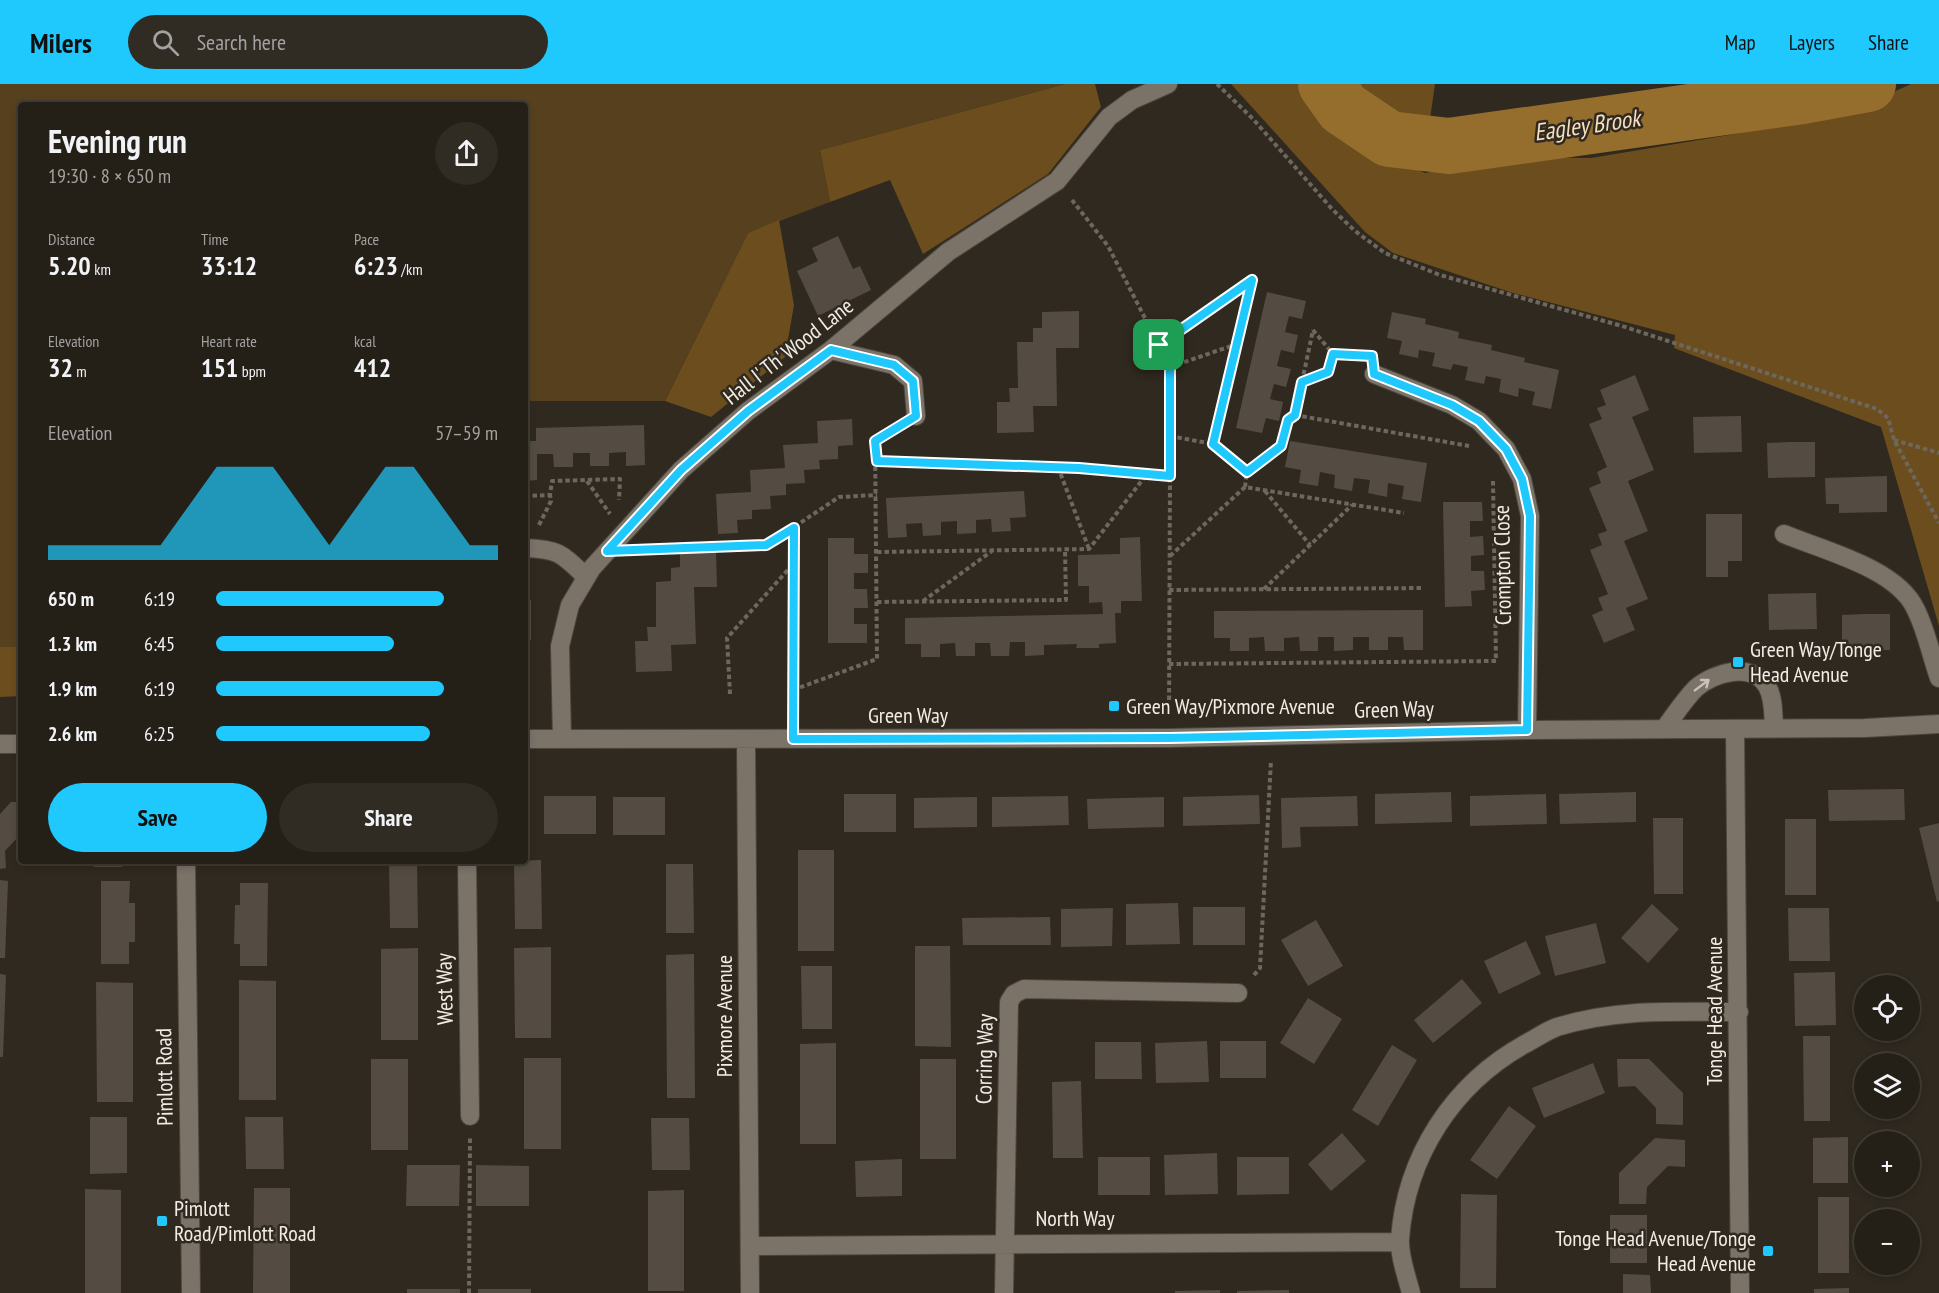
<!DOCTYPE html>
<html lang="en">
<head>
<meta charset="utf-8">
<style>
	:root { --surface:#241f17; --page:#302c24; --text:#f1f3f6; --muted:#a3a2a1; --line:#413d36; --accent:#1fc9fd }
	body { margin:0; font-family:"PT Sans Narrow",sans-serif; background:var(--page); color:var(--text); height:100vh; display:flex; flex-direction:column; font-size:22px; white-space:nowrap }
	* { box-sizing:border-box; margin:0 }
	p { font-size:20px; color:var(--muted) }
	.icon { flex:none; width:33px; height:33px; fill:none; stroke:currentColor; stroke-width:2; stroke-linecap:round; stroke-linejoin:round }
	.map { position:relative; flex:1; overflow:hidden }
	.panel { position:absolute; left:18px; top:18px; width:510px; height:762px; display:flex; flex-direction:column; background:var(--surface); border-radius:6px; box-shadow:0 3px 9px #0003,0 0 0 2px var(--line) }
	.panel>* { flex:none }
	.controls { position:absolute; left:1854px; top:891px; display:grid; gap:12px }
	.controls a { display:grid; place-items:center; width:66px; height:66px; border-radius:50%; background:var(--surface); box-shadow:0 3px 9px #0003,0 0 0 2px var(--line); font-size:30px }
	.pin { position:absolute; display:grid; place-items:center; width:51px; height:51px; color:#fff; margin:-26px; border-radius:12px; box-shadow:0 3px 9px #0006 }
	.round { display:grid; place-items:center; flex:none; width:63px; height:63px; border-radius:32px; background:var(--page) }
	.head { display:flex; align-items:center; justify-content:space-between; height:102px; padding:0 30px }
	h1 { font-size:33px; font-weight:700; line-height:45px }
	.metrics { display:grid; grid-template-columns:repeat(3,1fr); gap:9px; height:102px; padding:6px 30px }
	.metrics div { display:grid; align-content:center }
	.metrics b { font-size:26px; font-weight:700 }
	.metrics small { font-size:16px; font-weight:400 }
	.metrics p { font-size:16px }
	.chart { height:168px; padding:12px 30px }
	.chart p { display:flex; justify-content:space-between }
	.chart svg { width:100%; height:108px; margin-top:6px; fill:var(--accent); opacity:.7 }
	.action { display:flex; gap:12px; margin-top:auto; padding:12px 30px }
	.action a { flex:1; height:69px; border-radius:36px; background:var(--accent); color:#111; font-size:24px; font-weight:700; line-height:69px; text-align:center }
	.action a+a { background:var(--page); color:var(--text) }
	ul { padding:0 30px; list-style:none; font-size:20px }
	li { display:grid; grid-template-columns:96px 72px 1fr; align-items:center; height:45px }
	li i { height:15px; border-radius:8px; background:var(--accent) }
	header { display:flex; align-items:center; gap:36px; box-sizing:border-box; height:84px; padding:0 30px; background:var(--accent); color:#111 }
	header strong { font-size:28px }
	nav { display:flex; gap:33px; margin-inline-start:auto; font-size:21px }
	.search { width:420px; height:54px; background:var(--page); display:flex; align-items:center; gap:15px; box-sizing:border-box; padding:0 21px; border-radius:33px; color:var(--muted); font-size:22px }
	.map>svg:first-child { display:block }
</style>
</head>
<body>
<header>
<strong>Milers</strong>
<div class="search"><svg class="icon" aria-label="search" viewBox="0 0 24 24"><circle cx="10" cy="10" r="6"/><path d="M15 15l6 6"/></svg>Search here</div>
<nav><a>Map</a><a>Layers</a><a>Share</a></nav>
</header>
<div class="map">
<svg width="1939" height="1209" viewBox="0 0 1939 1209">
	<rect width="100%" height="100%" fill="#30291f"/>
	<path fill="#56401e" d="M0,0H1065L820,66L830,118L748,149L665,317H525V21H21V563H0Z"/>
	<path fill="#6c4d1d" d="M1065,0H1095L1101,23L1048,90L923,170L890,96L830,118L820,66Z
		M1231,0H1435L1429,42L1401,77L1425,89L1501,73L1591,74L1735,50L1867,20L1911,0H1939V542L1881,343L1674,264L1675,251L1513,209L1393,169L1365,148Z
		M779,136L794,221L785,273L711,333L665,317L748,149Z
		M0,563H21V612L0,613Z"/>
	<g fill="none" stroke-linecap="round" stroke-linejoin="round">
		<path stroke="#956d2d" stroke-width="56" d="M1326,0L1343,24L1389,55L1449,62L1803,12L1868,0"/>
	</g>
	<path fill="#544c42" d="M838,152L853,185L860,182L871,206L818,232L797,187L818,177L812,164Z
		M1267,208L1306,217L1302,235L1289,232L1285,248L1298,251L1294,269L1281,266L1277,282L1291,285L1286,303L1274,300L1270,315L1283,318L1279,337L1266,334L1262,349L1236,344Z
		M1079,227V264H1056L1057,322H1033L1034,348L997,349V318H1010L1009,304H1018L1017,258H1033V244H1042V228Z
		M1392,228L1426,235L1425,240L1459,248L1458,254L1492,261L1491,266L1525,274L1524,278L1559,286L1551,325L1532,321L1535,308L1519,304L1518,313L1499,308L1501,295L1486,292L1484,300L1465,296L1468,283L1453,280L1451,286L1432,282L1435,269L1419,266L1418,274L1399,270L1402,257L1387,254Z
		M1635,291L1649,326L1632,333L1654,386L1628,397L1648,447L1624,457L1648,515L1626,524L1635,546L1604,559L1592,531L1603,526L1598,514L1608,510L1590,466L1602,461L1598,450L1607,447L1589,404L1601,399L1597,388L1607,383L1589,340L1602,335L1597,324L1606,321L1600,306Z
		M1741,332L1742,368L1694,369L1693,333Z
		M852,335L853,361L838,362V375L819,376L820,385L804,386L805,399L786,400V411L770,412L771,425L752,426V435L737,436L738,449L718,450L716,410L751,408L750,386L785,384L783,361L818,359L817,337Z
		M644,341L645,381L626,382V368L609,369V382H590V369H573V383H554L553,370H537V396L525,397V357H536V344Z
		M1290,357L1427,379L1421,418L1402,415L1404,402L1388,399L1387,413L1368,409L1370,396L1354,394L1352,407L1334,404L1335,391L1320,388L1318,402L1299,399L1301,386L1285,383Z
		M1791,358H1815V393L1768,394L1767,359Z
		M1887,392V428L1839,429V420H1826L1825,394Z
		M1024,407L1026,433L1010,434L1011,447L992,448L991,435L976,436V449L957,450V437L941,438V451L923,452L922,439L906,440L907,453L888,454L886,414Z
		M1443,418H1482L1483,437H1470V453L1483,452L1484,471L1471,472V487H1484L1485,506L1471,507L1472,522L1445,523Z
		M1706,430H1742V477H1728V493H1706Z
		M1140,453L1142,517H1121V529H1115L1116,559L1099,560V564H1076L1077,560L1044,561V571L1025,572V558H1010L1009,572H991L990,559H975V572H956L955,559L940,560V573H921V560H905V534L1103,530L1102,518L1089,519V502H1078V471L1120,470V454Z
		M828,454H854V470H868V489H854V505H867L868,524H854V540H867V559H828Z
		M680,467H716L717,503H694L696,560L671,561L672,587L636,588L635,557H648L647,543H656V498L671,497V484L680,483Z
		M1816,509L1817,545L1769,546L1768,510Z
		M525,516H531V556H525Z
		M1423,526V566H1404L1403,553H1388V566H1369V553H1353V566L1334,567V553H1318V567H1300L1299,553L1284,554V567H1265L1264,553L1249,554V567H1230V554H1214V527Z
		M1866,530H1890V566L1842,567V531Z
		M1904,705L1905,736L1829,737L1828,706Z
		M1451,708L1452,738L1375,740V710Z
		M1636,708V738L1560,740L1559,710Z
		M844,710H896V748H844Z
		M1546,710L1547,740L1470,742V712Z
		M1259,711L1260,740L1183,742V713Z
		M544,712H596V750H544Z
		M1068,712L1069,741L992,743V713Z
		M1357,712L1358,742L1300,743L1301,763L1282,764L1281,714Z
		M613,713H665V751H613Z
		M977,713V743L914,744V714Z
		M1164,713V743L1088,745L1087,715Z
		M11,718H21V750L5,767L6,784L0,785V730Z
		M1653,734H1683V810H1654Z
		M1785,735H1816V811H1785Z
		M1939,739V817L1937,818L1919,744Z
		M798,766H834V867H798Z
		M541,776L542,845H515L514,777Z
		M94,777H122V783H94Z
		M247,777H274V779L247,780Z
		M389,777H417L418,844H390Z
		M666,780H693L694,849H666Z
		M0,796L8,797L5,874H0Z
		M101,797H130L129,819H135V858H129V880H101Z
		M240,799H268L267,882H240V860H234L235,821H240Z
		M1178,819L1180,860L1126,861V820Z
		M1652,820L1679,845L1648,879L1621,854Z
		M1193,823H1245V861H1193Z
		M1113,824L1112,862L1061,863V825Z
		M1788,824H1829L1830,877H1789Z
		M1050,833L1051,861H963L962,834Z
		M1316,836L1343,882L1308,902L1281,856Z
		M1596,839L1606,879L1555,892L1545,852Z
		M1526,857L1541,890L1499,910L1484,877Z
		M915,862H950L951,963L915,962Z
		M551,863V954H515L514,864Z
		M418,864V956H381V865Z
		M694,870L695,1014H667L666,871Z
		M801,882H832V945H802Z
		M1835,888L1836,941L1795,942L1794,889Z
		M0,890L6,891L3,973H0Z
		M1462,895L1482,919L1433,959L1414,936Z
		M239,896L276,897V1016H239Z
		M96,898L133,899V1018H97Z
		M1308,914L1342,935L1314,980L1280,959Z
		M1803,952H1830V1037H1804Z
		M1207,957L1209,998L1156,999L1155,959Z
		M1220,957H1266V994H1220Z
		M1095,958H1141L1142,995H1095Z
		M836,959V1060H800V960Z
		M1392,961L1417,976L1378,1042L1352,1026Z
		M524,974H561V1065H524Z
		M371,975H408V1066H371Z
		M920,975H956V1075H920Z
		M1617,975H1649L1683,1009V1041L1656,1040V1024L1635,1002L1618,1003Z
		M1593,979L1605,1009L1544,1034L1532,1004Z
		M1081,997L1083,1074H1053L1052,998Z
		M1509,1022L1536,1042L1497,1095L1470,1076Z
		M90,1033H127V1089L90,1090Z
		M245,1033H283L284,1085H246Z
		M651,1034H689L690,1086H652Z
		M1342,1049L1366,1077L1331,1107L1308,1080Z
		M1848,1053V1099H1813V1054Z
		M1655,1054L1685,1056V1083L1668,1082L1647,1103L1646,1120H1619V1089Z
		M1217,1069L1218,1110L1165,1111L1164,1071Z
		M1098,1073H1150V1111H1098Z
		M1237,1073H1289V1110L1237,1111Z
		M902,1075V1112L856,1113L855,1077Z
		M407,1081H460L459,1122H406Z
		M476,1081L529,1082V1122H476Z
		M254,1104H290V1209H253Z
		M85,1105L121,1106V1209H85Z
		M684,1106V1207H648V1107Z
		M1461,1110L1497,1111L1496,1204H1460Z
		M1818,1113H1849V1189H1818Z
		M1610,1131H1647V1179H1610Z
		M1623,1190L1650,1191L1651,1209H1623Z
		M1849,1204V1209H1814V1205Z
		M407,1205H460V1209H407Z
		M478,1205H531V1209H478Z
		M1220,1206V1209H1175V1207Z
		M1289,1206V1209H1237V1207Z"/>
	<g fill="none" stroke-linecap="round" stroke-linejoin="round">
		<defs>
			<path id="minor" d="M831,266L894,281L913,297L916,332
				M1374,290L1452,321L1479,337L1506,365L1522,395L1530,432L1527,646
				M1784,450C1822,466 1896,484 1915,524C1926,545 1931,571 1939,594
				M525,464C559,465 562,470 586,493
				M1664,645C1674,632 1684,616 1696,604C1713,589 1752,577 1767,602C1774,614 1773,630 1774,643
				M1735,645L1740,1209
				M525,655L1169,654L1527,646L1865,644L1939,640
				M562,655L560,562L570,521L592,484L681,386L748,327L831,266L948,168L1057,97L1109,33L1132,16L1168,0
				M746,655L750,1209
				M0,660H21
				M186,777L191,1209
				M467,777L470,1032
				M750,1162L1400,1158
				M1004,1209L1009,918L1014,910L1024,905L1238,909
				M1411,1209C1407,1193 1399,1172 1400,1155C1406,1072 1453,1000 1525,960C1535,955 1546,947 1557,943C1617,924 1677,928 1739,928"/>
		</defs>
		<use href="#minor" stroke="#4c463e" stroke-width="20"/>
		<path stroke="#6d675e" stroke-width="4" stroke-dasharray="4.5 3" stroke-linecap="butt" d="M1217,0L1253,35L1332,125L1355,147L1385,169L1440,191L1622,242L1877,325L1888,334L1894,356L1939,439
			M1313,246L1333,270
			M1159,261L1251,197
			M1170,283L1237,260
			M1302,298L1328,288L1333,270L1360,271
			M1295,331L1469,362
			M1170,352L1213,360L1247,388
			M1894,356L1939,369
			M1213,360L1253,190
			M877,377L1079,384L1170,392V283L1108,162L1072,116
			M1058,383L1089,465
			M587,397L610,430
			M1493,397L1496,577
			M1245,403L1247,388L1281,362L1288,336L1295,331L1313,246
			M1265,407L1310,461
			M525,412L550,411L552,397L620,395L619,416
			M539,441L551,417L550,411
			M643,466L767,461L839,413L877,411
			M877,468L1089,465L1147,390
			M1170,472L1245,403L1404,429
			M1264,505L1352,421
			M1169,506L1423,504
			M923,517L992,467
			M877,518L1066,516L1065,465
			M1169,580L1497,577
			M793,606L877,575L875,357L897,343
			M730,610L727,554L794,479
			M1169,631L1170,392
			M793,632L794,445
			M1254,891L1260,884L1271,676
			M469,1209L470,1054"/>
		<use href="#minor" stroke="#7b7368" stroke-width="18"/>
	</g>
	<defs><path id="oneway-shaft" d="M-6 0H5M1.5-3L5.5 0L1.5 3" fill="none" stroke-width="1.6" stroke-linecap="round" stroke-linejoin="round" transform="scale(1.5)"/></defs>
	<use stroke="#c8c2ba" href="#oneway-shaft" transform="translate(1702 601) rotate(-37)"/>
	<g fill="none" stroke-linecap="round" stroke-linejoin="round">
		<defs>
			<path id="route" d="M1252,196L1213,360L1247,388L1281,362L1288,336L1295,331L1302,298L1328,288L1333,270L1372,272L1374,290L1452,321L1479,337L1506,365L1522,395L1530,432L1527,646L1169,654L793,655L794,444L766,461L607,467L681,386L748,327L831,266L894,281L913,297L916,332L875,357L877,377L1079,384L1170,392V283L1159,261Z"/>
		</defs>
		<use href="#route" stroke="#fff" stroke-width="12"/>
		<use href="#route" stroke="#1fc9fd" stroke-width="8"/>
	</g>
	<g fill="#1fc9fd" stroke="#30291f" stroke-width="2">
		<rect x="1732" y="572" width="12" height="12" rx="3"/>
		<rect x="1108" y="616" width="12" height="12" rx="3"/>
		<rect x="156" y="1131" width="12" height="12" rx="3"/>
		<rect x="1762" y="1161" width="12" height="12" rx="3"/>
	</g>
	<g text-anchor="middle" dominant-baseline="central" stroke-width="5" stroke-linejoin="round" paint-order="stroke">
		<g font-size="22" fill="#f1ece6" stroke="#30291f">
			<text transform="translate(788 267) rotate(-38)">Hall I' Th' Wood Lane</text>
			<text transform="translate(1502 481) rotate(-91)">Crompton Close</text>
			<text transform="translate(1394 625) rotate(-1)">Green Way</text>
			<text x="908" y="631">Green Way</text>
			<text transform="translate(444 905) rotate(-91)">West Way</text>
			<text transform="translate(1714 927) rotate(-90)">Tonge Head Avenue</text>
			<text transform="translate(724 932) rotate(-90)">Pixmore Avenue</text>
			<text transform="translate(984 975) rotate(-89)">Corring Way</text>
			<text transform="translate(164 993) rotate(-91)">Pimlott Road</text>
			<text x="1075" y="1134">North Way</text>
		</g>
		<g font-size="22" fill="#f1ece6" stroke="#30291f" text-anchor="start">
			<text x="1750" y="565">Green Way/Tonge<tspan x="1750" dy="25">Head Avenue</tspan></text>
			<text x="1126" y="622">Green Way/Pixmore Avenue</text>
			<text x="174" y="1124">Pimlott<tspan x="174" dy="25">Road/Pimlott Road</tspan></text>
			<text x="1756" y="1154" text-anchor="end">Tonge Head Avenue/Tonge<tspan x="1756" dy="25">Head Avenue</tspan></text>
		</g>
		<g font-size="24" font-style="italic" fill="#f6dfbe" stroke="#30291f">
			<text transform="translate(1587 41) rotate(-8)">Eagley Brook</text>
		</g>
	</g>
</svg>
<div class="controls">
<a><svg class="icon" aria-label="locate" viewBox="0 0 24 24"><circle cx="12" cy="12" r="6"/><path d="M12 2v4M12 18v4M2 12h4M18 12h4"/></svg></a>
<a><svg class="icon" aria-label="layers" viewBox="0 0 24 24"><path d="M12 4l9 5-9 5-9-5zM3 14l9 5 9-5"/></svg></a>
<a>+</a>
<a>−</a>
</div>
<div class="pin" style="left:1159px;top:261px;background:#1e9e55"><svg class="icon" aria-label="arrive" viewBox="0 0 24 24"><path d="M6 21V4h12l-3 4 3 4H6"/></svg></div>
<section class="panel">
<div class="head"><div><h1>Evening run</h1><p>19:30 · 8 × 650 m</p></div><a class="round"><svg class="icon" aria-label="share" viewBox="0 0 24 24"><path d="M12 15V3M7 8l5-5 5 5M5 13v7h14v-7"/></svg></a></div>
<div class="metrics">
<div><p>Distance</p><b>5.20<small> km</small></b></div>
<div><p>Time</p><b>33:12</b></div>
<div><p>Pace</p><b>6:23<small> /km</small></b></div>
</div>
<div class="metrics">
<div><p>Elevation</p><b>32<small> m</small></b></div>
<div><p>Heart rate</p><b>151<small> bpm</small></b></div>
<div><p>kcal</p><b>412</b></div>
</div>
<div class="chart"><p><span>Elevation</span>57–59 m</p>
<svg viewBox="0 0 160 44" preserveAspectRatio="none"><path d="M0 44V38L10 38L20 38L30 38L40 38L50 22L60 6L70 6L80 6L90 22L100 38L110 22L120 6L130 6L140 22L150 38L160 38V44z"/></svg>
</div>
<ul>
<li><b>650 m</b>6:19<i style="width:81%"></i></li>
<li><b>1.3 km</b>6:45<i style="width:63%"></i></li>
<li><b>1.9 km</b>6:19<i style="width:81%"></i></li>
<li><b>2.6 km</b>6:25<i style="width:76%"></i></li>
</ul>
<div class="action"><a>Save</a><a>Share</a></div>
</section>
</div>
</body>
</html>
